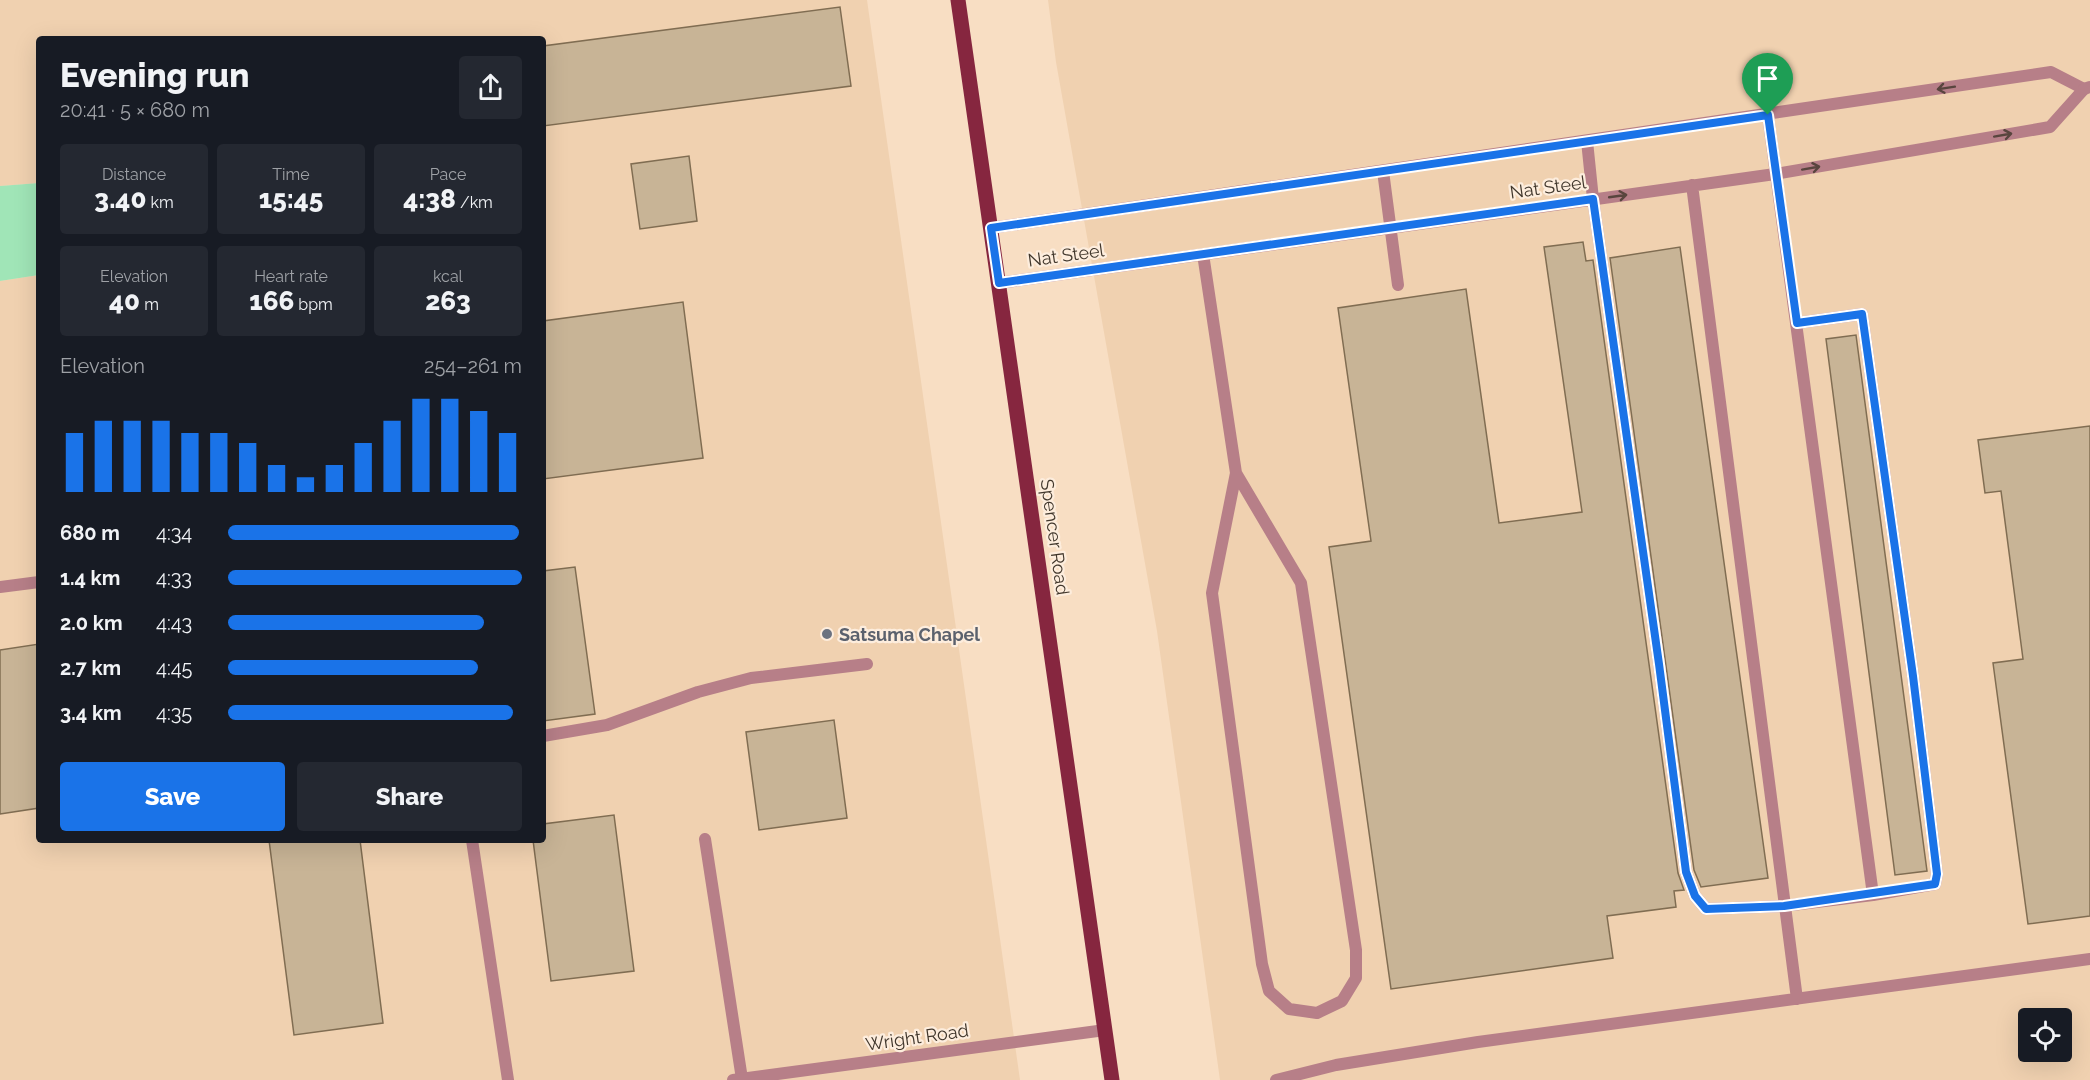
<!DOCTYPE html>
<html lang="en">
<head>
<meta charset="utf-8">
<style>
	:root { --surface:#171b24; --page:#242831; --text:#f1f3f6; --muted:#9ea1a6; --accent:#1a73e8 }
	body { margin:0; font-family:Raleway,sans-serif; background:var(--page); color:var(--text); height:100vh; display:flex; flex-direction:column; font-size:22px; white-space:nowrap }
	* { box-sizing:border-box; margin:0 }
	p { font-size:20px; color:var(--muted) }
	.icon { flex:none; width:33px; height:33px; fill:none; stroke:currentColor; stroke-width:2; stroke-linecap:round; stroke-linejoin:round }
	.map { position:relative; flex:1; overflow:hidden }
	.panel { position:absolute; left:36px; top:36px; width:510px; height:807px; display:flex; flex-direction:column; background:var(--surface); border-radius:6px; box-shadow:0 6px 24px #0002 }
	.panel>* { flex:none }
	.fabs { position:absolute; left:2018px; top:1008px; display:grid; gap:12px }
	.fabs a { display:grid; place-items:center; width:54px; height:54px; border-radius:6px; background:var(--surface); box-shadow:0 6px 24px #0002; font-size:30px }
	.pin { position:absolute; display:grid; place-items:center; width:51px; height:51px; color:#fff; margin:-62px -26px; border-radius:50% 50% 50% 0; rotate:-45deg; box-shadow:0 0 6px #0007 }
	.pin .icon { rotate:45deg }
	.round { display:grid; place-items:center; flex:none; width:63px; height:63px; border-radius:6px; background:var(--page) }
	.summary { display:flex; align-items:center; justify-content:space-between; height:102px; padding:0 24px }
	h1 { font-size:33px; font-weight:800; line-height:45px }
	.metrics { display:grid; grid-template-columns:repeat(3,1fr); gap:9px; height:102px; padding:6px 24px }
	.metrics div { display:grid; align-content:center; border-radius:6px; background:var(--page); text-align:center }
	.metrics b { font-size:26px; font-weight:800 }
	.metrics small { font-size:16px; font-weight:400 }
	.metrics p { font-size:16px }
	.chart { height:168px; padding:12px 24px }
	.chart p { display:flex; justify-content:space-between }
	.chart svg { width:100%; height:108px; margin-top:6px; stroke:var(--accent); stroke-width:6 }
	.primary-button { display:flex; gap:12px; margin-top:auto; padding:12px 24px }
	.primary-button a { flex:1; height:69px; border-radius:6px; background:var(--accent); color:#fff; font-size:24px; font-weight:800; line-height:69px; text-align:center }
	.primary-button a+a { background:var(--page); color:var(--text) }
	ul { padding:0 24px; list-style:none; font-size:20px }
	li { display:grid; grid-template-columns:96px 72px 1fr; align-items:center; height:45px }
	li i { height:15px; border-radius:8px; background:var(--accent) }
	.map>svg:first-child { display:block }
</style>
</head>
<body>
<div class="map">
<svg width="2090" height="1080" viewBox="0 0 2090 1080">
	<rect width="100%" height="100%" fill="#f8dec3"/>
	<path fill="#f0d1b0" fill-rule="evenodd" d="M0,0H867L1020,1080H0V281L39,275V840H543V39H39V183L0,186Z
		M1048,0H2090V1080H1220L1157,631L1056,62ZM2028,1018H2061V1052H2028Z"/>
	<path fill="#a0e5b7" d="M39,183V275L0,281V186Z"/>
	<path fill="#c8b496" stroke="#806d52" stroke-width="1.5" d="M840,7L851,86L543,126V46Z
		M689,156L697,221L640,229L631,164Z
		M1583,242L1586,261L1593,260L1678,873L1684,890L1674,891L1676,907L1607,916L1613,958L1391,989L1329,547L1371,541L1338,308L1466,289L1499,523L1582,512L1544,247Z
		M1680,247L1768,878L1701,887L1694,870L1610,258Z
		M683,302L703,458L543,479V321Z
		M1856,335L1927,871L1895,875L1826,339Z
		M2090,426V916L2028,924L1993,663L2023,659L2001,491L1985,493L1978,440Z
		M575,567L595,714L543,721V571Z
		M39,644V808L0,814V650Z
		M834,720L847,818L759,830L746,732Z
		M614,815L634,971L551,981L533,840H543V824Z
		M269,840H360L383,1023L294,1035Z"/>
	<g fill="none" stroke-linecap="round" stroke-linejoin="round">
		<path stroke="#b77f88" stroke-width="12" d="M1587,141L1593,199L1659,664L1686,872L1695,896L1706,909L1784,906L1873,895L1768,115
			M1383,171L1398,285
			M1692,185L1797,999
			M991,228L2051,72L2084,89L2050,127L1775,174L999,283
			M1203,254L1236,473L1212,593L1262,964L1269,991L1289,1009L1317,1013L1342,1001L1356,978V950L1301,583L1236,473
			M1797,323L1862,314L1913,676L1937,874L1935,884L1873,895
			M0,587L39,582
			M543,736L607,725L698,692L751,678L867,664
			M705,839L742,1079
			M472,840L508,1080
			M1276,1080L1336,1065L1478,1042L2090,959"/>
		<path stroke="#b77f88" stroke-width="12" d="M2084,89L2090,87
			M733,1080L1105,1030"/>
		<path stroke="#86263f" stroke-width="15" d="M958,0L1112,1080"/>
	</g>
	<defs><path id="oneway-shaft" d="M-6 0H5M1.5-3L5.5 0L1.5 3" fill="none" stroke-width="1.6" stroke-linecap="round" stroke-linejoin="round" transform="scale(1.5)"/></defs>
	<g stroke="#59453e">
		<use href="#oneway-shaft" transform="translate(1946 88) rotate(171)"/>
		<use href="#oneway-shaft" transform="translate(2003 135) rotate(-10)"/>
		<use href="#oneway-shaft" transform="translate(1811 168) rotate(-10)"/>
		<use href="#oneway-shaft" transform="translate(1618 196) rotate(-8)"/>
	</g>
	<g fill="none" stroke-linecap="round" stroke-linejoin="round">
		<defs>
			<path id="route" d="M1768,115L1797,323L1862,314L1913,676L1937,874L1935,884L1784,906L1706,909L1695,896L1686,872L1659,664L1593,199L999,283L991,228Z"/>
		</defs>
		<use href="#route" stroke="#fff" stroke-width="12"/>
		<use href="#route" stroke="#1a73e8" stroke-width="8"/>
	</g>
	<circle fill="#6b7280" stroke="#fdeddd" stroke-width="2" cx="827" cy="634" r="6"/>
	<g text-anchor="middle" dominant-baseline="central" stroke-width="4.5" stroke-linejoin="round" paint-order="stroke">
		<g font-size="18" fill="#41372c" stroke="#fdeddd">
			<text transform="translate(1548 187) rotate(-8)">Nat Steel</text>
			<text transform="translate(1066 255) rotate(-8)">Nat Steel</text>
			<text transform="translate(1055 537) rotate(82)">Spencer Road</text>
			<text transform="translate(917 1037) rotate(-8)">Wright Road</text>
		</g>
		<g font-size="18" font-weight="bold" fill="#5b616d" stroke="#fdeddd" text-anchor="start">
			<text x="839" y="634">Satsuma Chapel</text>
		</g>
	</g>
</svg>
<div class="fabs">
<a><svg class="icon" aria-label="locate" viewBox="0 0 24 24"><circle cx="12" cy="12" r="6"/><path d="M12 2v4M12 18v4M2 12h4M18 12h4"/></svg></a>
</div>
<div class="pin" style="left:1768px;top:115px;background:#1e9e55"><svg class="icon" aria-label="arrive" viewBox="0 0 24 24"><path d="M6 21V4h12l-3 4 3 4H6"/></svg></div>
<section class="panel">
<div class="summary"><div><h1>Evening run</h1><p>20:41 · 5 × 680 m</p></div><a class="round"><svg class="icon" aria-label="share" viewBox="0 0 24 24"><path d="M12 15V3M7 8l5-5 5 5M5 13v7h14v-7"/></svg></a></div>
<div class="metrics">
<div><p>Distance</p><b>3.40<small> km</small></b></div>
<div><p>Time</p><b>15:45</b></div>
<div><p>Pace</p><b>4:38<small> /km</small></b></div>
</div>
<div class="metrics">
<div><p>Elevation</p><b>40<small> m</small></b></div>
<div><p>Heart rate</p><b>166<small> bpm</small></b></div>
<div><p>kcal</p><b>263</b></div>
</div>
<div class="chart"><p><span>Elevation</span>254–261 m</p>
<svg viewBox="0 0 160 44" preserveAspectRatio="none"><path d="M5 44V20M15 44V15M25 44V15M35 44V15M45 44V20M55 44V20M65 44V24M75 44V33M85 44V38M95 44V33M105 44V24M115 44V15M125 44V6M135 44V6M145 44V11M155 44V20"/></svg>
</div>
<ul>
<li><b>680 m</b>4:34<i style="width:99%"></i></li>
<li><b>1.4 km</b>4:33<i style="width:100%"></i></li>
<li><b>2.0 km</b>4:43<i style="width:87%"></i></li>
<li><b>2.7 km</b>4:45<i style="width:85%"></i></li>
<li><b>3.4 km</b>4:35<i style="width:97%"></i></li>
</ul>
<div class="primary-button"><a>Save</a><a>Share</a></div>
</section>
</div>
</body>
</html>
